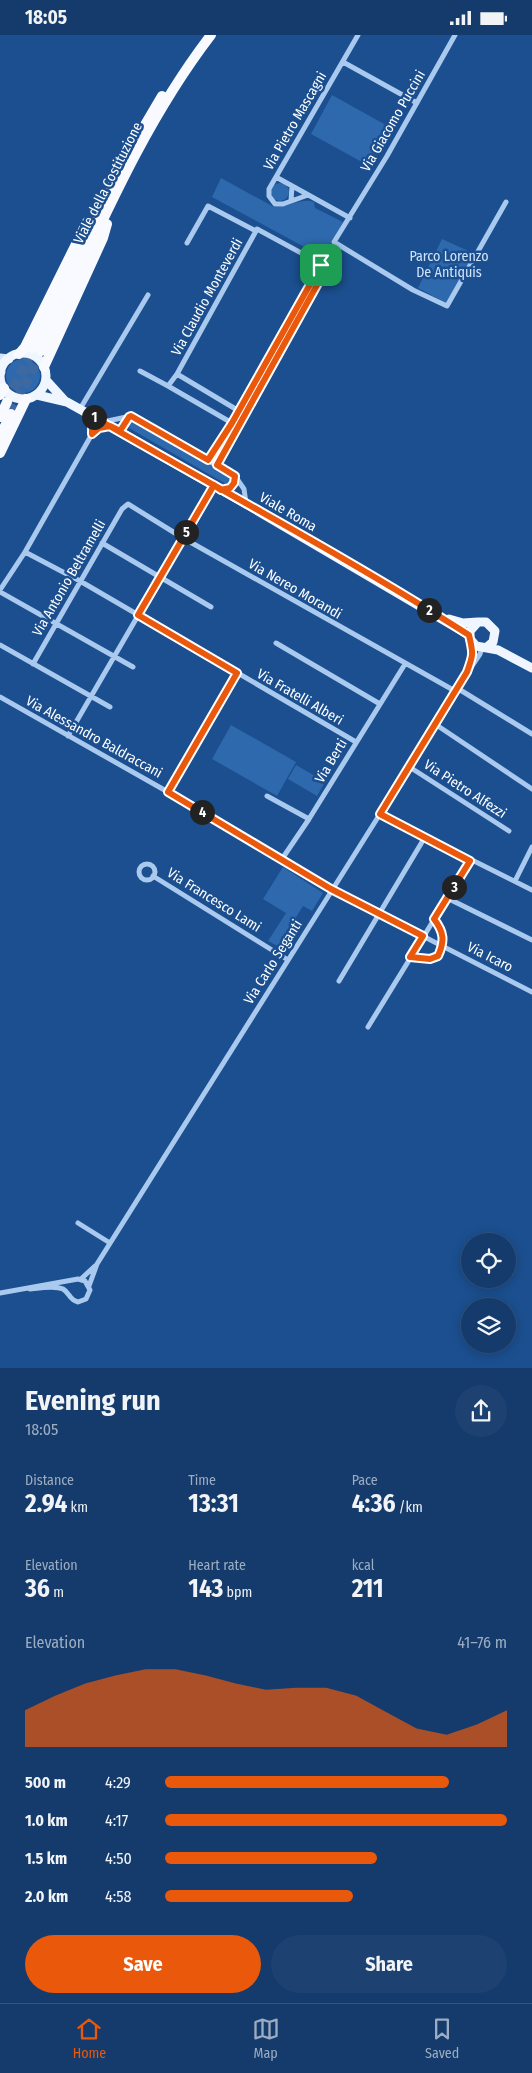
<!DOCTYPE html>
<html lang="en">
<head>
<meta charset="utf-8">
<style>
	:root { --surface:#143b6b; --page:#1d4271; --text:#f1f3f6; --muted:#9dadc1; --line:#33557e; --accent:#ea580c }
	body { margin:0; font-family:"Fira Sans Condensed",sans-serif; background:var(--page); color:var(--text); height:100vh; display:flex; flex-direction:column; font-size:19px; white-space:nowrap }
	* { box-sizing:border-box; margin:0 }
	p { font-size:16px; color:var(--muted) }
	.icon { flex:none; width:28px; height:28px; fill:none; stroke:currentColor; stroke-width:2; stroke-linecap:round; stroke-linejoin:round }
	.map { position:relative; height:1333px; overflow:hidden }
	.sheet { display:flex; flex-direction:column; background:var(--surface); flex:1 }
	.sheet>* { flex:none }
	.controls { position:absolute; left:461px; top:1198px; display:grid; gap:10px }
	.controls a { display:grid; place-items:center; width:55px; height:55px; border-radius:50%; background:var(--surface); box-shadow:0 2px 12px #0003,0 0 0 1px var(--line); font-size:25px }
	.pin { position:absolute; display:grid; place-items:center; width:42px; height:42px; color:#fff; margin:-21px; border-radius:10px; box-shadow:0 2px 8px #0006 }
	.km { position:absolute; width:25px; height:25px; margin:-12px; border-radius:50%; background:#222; color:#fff; font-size:14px; line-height:25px; text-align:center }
	.round { display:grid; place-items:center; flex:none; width:52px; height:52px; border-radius:26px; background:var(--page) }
	.headline { display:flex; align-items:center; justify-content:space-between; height:85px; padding:0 25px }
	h1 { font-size:28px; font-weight:700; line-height:38px }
	.figures { display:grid; grid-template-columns:repeat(3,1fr); gap:8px; height:85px; padding:5px 25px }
	.figures div { display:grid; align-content:center }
	.figures b { font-size:25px; font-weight:700 }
	.figures small { font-size:14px; font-weight:400 }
	.figures p { font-size:14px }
	.chart { height:140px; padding:10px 25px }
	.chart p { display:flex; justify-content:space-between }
	.chart svg { width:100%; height:90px; margin-top:5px; fill:var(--accent); opacity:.7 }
	.primary-button { display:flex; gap:10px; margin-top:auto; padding:10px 25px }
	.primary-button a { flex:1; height:58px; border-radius:30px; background:var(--accent); color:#fff; font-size:20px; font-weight:700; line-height:58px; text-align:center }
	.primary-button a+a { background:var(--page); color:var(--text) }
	ul { padding:0 25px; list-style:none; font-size:16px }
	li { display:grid; grid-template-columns:80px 60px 1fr; align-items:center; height:38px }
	li i { height:12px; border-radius:6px; background:var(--accent) }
	.status { display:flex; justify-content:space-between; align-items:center; height:35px; padding:0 25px; background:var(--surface); direction:ltr }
	.status svg { height:14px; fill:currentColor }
	.tabs { display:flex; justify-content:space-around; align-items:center; height:70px; border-top:1px solid var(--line); background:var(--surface); font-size:14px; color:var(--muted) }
	.tabs a { display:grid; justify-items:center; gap:2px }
	.tabs .active { color:var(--accent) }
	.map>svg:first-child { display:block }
</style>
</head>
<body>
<div class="status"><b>18:05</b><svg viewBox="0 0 49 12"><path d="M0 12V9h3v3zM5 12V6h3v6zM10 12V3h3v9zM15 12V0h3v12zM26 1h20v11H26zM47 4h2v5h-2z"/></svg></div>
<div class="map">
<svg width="532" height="1333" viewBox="0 0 532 1333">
	<rect width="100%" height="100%" fill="#1b4f8f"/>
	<path fill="#2e69ad" d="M332,60L393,94L371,132L311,99Z
		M221,143L274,172C287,173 302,162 314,167L315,173L343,187L323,222L212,162Z
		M271 157a9 9 0 1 1 18 0a9 9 0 1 1-18 0Z
		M442,204L475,219L446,268L418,253Z
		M6 341a17 17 0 1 1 34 0a17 17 0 1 1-34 0Z
		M131,386L230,441L232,447L226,449L129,393L128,387Z
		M231,690L296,727L277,761L212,724Z
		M296,730L325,747L317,761L288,744Z
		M283,832L323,858L312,876L303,871L288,895L297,900L288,914L285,915L268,906L286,878L263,864Z"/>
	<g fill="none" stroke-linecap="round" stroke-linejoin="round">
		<path stroke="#3d69a0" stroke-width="10" stroke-dasharray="10 5" stroke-linecap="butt" d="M7,367L33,313
			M11,379L41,316"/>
		<path stroke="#a9c9ee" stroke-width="5" d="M455,0L387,121L334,207L413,255L447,271L506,167
			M343,27L417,68
			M276,142L350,183
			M308,160L283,169H275L269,161V154L358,0
			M291,166L292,151
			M187,208L208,171L256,196L257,194L327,232L217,430
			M140,336L168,351
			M177,339L239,376
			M80,374L148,260
			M103,387L131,381L235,441L244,454L246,468
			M232,388L168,351L177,339L256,196
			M120,397L129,382
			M92,398L99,393L109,391
			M208,425L232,388L321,230
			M222,455L230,453L234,448L235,441
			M102,508L211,572
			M25,517L80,546L356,707
			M0,555L25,517L92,399V381
			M0,557L133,632
			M276,608L380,669
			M0,610L110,672
			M33,629L122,474L128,469L183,503L455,656
			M469,631L474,609
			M457,653L532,699
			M0,662L168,757L331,854L532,957
			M435,689L532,754
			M68,701L214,450
			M408,731L509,796
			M168,757L237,638
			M267,761L309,784
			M380,779L532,855
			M282,824L309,784L405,629
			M139 837a8 8 0 1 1 16 0a8 8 0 1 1-16 0Z
			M153,841L288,925
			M515,846L532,812
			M447,863L532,905
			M410,923L430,924L438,921C445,906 444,897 433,883
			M339,946L425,802
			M368,992L470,826
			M78,1188L110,1208
			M81,1244L95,1231
			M89,1251L97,1229L380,779L455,656L480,619L482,613
			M0,1258L78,1244L85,1246L90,1255L86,1264L78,1267C69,1265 70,1258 63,1254C55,1250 39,1253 30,1254"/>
		<path stroke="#d6e6fa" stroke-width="9" d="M0,323L9,324
			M0,336L1,337"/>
		<path stroke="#f0f6ff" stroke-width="9" d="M0 341a23 23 0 1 1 46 0a23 23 0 1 1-46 0Z
			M46,345L65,366
			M37,360L67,367L92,381L246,469L469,600
			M449,584L463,588L478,587
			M487,612L493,607L495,596L486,587H478L470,596V604L476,611L498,615L532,633"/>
		<path stroke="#f8faff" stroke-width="10" d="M139,100L162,61
			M33,313L119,137
			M41,316C93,209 138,95 211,0
			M19,319L25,312L87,187
			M44,332L103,203L107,189
			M0,360L4,353
			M0,382L7,367
			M0,401L11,379
			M0,418L26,364"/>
	</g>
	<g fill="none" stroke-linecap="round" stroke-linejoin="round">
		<defs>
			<path id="route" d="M321,230L232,388L208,425L131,381L129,382L120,396L110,391L99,393L92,399V381C218,454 347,522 469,600C473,618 474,618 467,637L380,779L470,826L434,884C444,897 445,906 438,921L430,924L410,922L423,901L331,854L168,757L237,638L138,580L214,450L221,455L230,453L234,448L235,441L217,430L327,232L321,230"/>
		</defs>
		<use href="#route" stroke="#fff" stroke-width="10"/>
		<use href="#route" stroke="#ea580c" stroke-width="6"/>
	</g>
	<g text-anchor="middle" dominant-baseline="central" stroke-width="5" stroke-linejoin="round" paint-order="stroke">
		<g font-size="14" fill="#fff" stroke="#1b4f8f">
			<text transform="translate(295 86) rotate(-60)">Via Pietro Mascagni</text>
			<text transform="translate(393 86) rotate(-60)">Via Giacomo Puccini</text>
			<text transform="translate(108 148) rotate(-63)">Viale della Costituzione</text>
			<text transform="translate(207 262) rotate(-61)">Via Claudio Monteverdi</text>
			<text transform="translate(288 477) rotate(30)">Viale Roma</text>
			<text transform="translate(69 543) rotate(-60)">Via Antonio Beltramelli</text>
			<text transform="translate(295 554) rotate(30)">Via Nereo Morandi</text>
			<text transform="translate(300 662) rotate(30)">Via Fratelli Alberi</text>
			<text transform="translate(94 702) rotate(29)">Via Alessandro Baldraccani</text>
			<text transform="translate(331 726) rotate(-59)">Via Berti</text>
			<text transform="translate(465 754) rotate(33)">Via Pietro Alfezzi</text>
			<text transform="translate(214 865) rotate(32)">Via Francesco Lami</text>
			<text transform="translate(490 922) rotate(27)">Via Icaro</text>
			<text transform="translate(273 927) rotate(-58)">Via Carlo Seganti</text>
		</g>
		<g font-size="14" fill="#cfe3fa" stroke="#1b4f8f">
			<text x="449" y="221">Parco Lorenzo<tspan x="449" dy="16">De Antiquis</tspan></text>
		</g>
	</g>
</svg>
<div class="controls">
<a><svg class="icon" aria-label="locate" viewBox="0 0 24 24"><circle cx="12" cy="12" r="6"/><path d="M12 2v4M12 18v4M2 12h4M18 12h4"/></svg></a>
<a><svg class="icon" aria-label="layers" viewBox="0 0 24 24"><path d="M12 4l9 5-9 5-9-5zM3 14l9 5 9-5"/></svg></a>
</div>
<div class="pin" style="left:321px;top:230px;background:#1e9e55"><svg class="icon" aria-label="arrive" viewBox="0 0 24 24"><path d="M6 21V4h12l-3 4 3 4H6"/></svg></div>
<b class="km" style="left:94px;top:382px">1</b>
<b class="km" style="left:429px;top:575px">2</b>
<b class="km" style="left:454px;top:852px">3</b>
<b class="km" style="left:202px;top:777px">4</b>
<b class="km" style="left:186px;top:497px">5</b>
</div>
<section class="sheet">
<div class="headline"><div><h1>Evening run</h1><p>18:05</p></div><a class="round"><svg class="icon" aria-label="share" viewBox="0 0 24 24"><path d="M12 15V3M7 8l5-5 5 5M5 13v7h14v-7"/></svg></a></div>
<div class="figures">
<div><p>Distance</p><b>2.94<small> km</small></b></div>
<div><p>Time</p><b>13:31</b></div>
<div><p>Pace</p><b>4:36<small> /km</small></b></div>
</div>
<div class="figures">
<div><p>Elevation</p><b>36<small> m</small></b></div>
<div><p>Heart rate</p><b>143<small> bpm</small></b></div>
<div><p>kcal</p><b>211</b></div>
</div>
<div class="chart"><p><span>Elevation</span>41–76 m</p>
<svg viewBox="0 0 160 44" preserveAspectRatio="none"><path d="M0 44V26L10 19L20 13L30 9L40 6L50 6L60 9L70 13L80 16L90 15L100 15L110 19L120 27L130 35L140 38L150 33L160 26V44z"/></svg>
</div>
<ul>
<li><b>500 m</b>4:29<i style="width:83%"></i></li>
<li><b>1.0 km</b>4:17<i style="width:100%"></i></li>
<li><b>1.5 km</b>4:50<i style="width:62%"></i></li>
<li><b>2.0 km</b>4:58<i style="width:55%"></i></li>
</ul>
<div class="primary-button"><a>Save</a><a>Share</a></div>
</section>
<nav class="tabs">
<a class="active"><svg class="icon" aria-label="home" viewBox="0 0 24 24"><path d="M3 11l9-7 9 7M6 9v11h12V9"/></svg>Home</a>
<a><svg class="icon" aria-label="map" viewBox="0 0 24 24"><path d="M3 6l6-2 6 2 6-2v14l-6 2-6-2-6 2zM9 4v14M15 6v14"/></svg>Map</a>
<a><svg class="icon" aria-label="saved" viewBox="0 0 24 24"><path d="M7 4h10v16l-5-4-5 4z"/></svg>Saved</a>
</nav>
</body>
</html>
